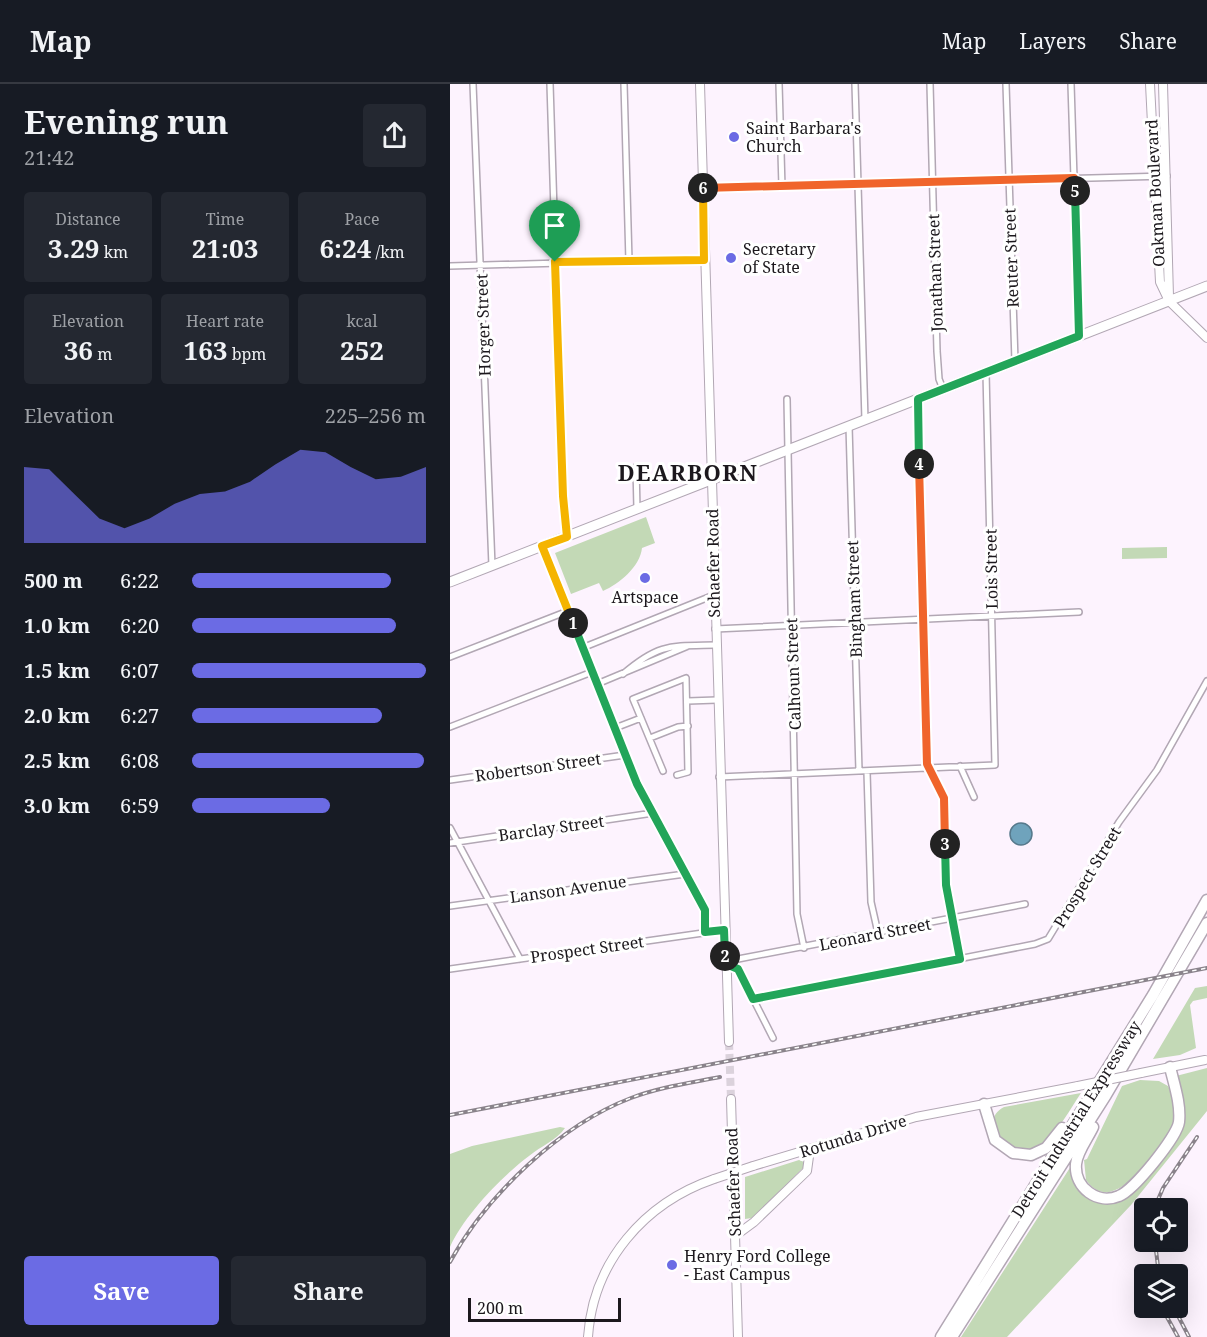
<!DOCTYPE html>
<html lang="en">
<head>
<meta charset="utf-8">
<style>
	:root { --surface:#171b24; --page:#242831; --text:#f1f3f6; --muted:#9ea1a6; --line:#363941; --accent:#6b6be4 }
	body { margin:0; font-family:"Noto Serif",serif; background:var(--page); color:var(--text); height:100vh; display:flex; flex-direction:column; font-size:22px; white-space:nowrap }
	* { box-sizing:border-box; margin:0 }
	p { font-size:20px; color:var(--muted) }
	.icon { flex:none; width:33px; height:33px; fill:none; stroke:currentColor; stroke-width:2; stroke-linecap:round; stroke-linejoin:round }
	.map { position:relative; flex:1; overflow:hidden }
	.side { display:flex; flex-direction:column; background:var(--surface); width:450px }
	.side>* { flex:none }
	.fabs { position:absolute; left:684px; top:1114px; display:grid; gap:12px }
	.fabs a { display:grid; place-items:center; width:54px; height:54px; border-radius:6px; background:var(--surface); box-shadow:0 6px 24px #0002; font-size:30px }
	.scale { position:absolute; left:18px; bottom:15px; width:153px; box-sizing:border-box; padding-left:6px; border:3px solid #1c181d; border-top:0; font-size:16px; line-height:21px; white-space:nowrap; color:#1c181d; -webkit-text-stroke:4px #fff; paint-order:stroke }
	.pin { position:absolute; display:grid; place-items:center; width:51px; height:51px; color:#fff; margin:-62px -26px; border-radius:50% 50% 50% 0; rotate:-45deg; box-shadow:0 0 6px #0007 }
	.pin .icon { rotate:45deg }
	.km { position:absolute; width:30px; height:30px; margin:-15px; border-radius:50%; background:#222; color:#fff; font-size:16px; line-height:30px; text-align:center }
	.round { display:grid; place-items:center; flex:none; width:63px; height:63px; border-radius:6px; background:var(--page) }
	.headline { display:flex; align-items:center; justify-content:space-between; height:102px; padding:0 24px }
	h1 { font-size:33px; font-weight:700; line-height:45px }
	.figures { display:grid; grid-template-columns:repeat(3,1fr); gap:9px; height:102px; padding:6px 24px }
	.figures div { display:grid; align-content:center; border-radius:6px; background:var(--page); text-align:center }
	.figures b { font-size:26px; font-weight:700 }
	.figures small { font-size:16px; font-weight:400 }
	.figures p { font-size:16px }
	.chart { height:168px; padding:12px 24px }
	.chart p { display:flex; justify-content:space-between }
	.chart svg { width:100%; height:108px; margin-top:6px; fill:var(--accent); opacity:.7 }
	.cta { display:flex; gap:12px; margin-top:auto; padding:12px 24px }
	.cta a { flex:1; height:69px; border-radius:6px; background:var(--accent); color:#fff; font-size:24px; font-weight:700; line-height:69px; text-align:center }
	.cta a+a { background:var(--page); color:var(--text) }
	ul { padding:0 24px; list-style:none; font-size:20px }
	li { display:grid; grid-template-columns:96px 72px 1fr; align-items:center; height:45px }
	li i { height:15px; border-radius:8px; background:var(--accent) }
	header { display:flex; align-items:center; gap:36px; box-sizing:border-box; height:84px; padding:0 30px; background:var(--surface); border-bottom:2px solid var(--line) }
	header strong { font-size:28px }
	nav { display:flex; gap:33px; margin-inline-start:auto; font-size:21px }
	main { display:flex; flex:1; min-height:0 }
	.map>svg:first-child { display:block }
</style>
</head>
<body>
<header>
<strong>Map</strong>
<nav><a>Map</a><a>Layers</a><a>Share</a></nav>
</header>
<main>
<section class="side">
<div class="headline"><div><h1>Evening run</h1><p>21:42</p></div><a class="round"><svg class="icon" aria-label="share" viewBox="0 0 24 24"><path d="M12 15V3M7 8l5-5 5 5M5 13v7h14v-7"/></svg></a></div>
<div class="figures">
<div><p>Distance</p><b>3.29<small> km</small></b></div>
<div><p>Time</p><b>21:03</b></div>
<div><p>Pace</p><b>6:24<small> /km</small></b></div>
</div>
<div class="figures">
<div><p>Elevation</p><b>36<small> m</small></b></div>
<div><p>Heart rate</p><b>163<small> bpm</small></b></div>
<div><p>kcal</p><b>252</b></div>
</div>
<div class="chart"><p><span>Elevation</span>225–256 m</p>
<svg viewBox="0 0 160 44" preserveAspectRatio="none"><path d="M0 44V13L10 14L20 24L30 34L40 38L50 34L60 28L70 24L80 23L90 19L100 12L110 6L120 7L130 13L140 18L150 17L160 13V44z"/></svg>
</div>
<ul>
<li><b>500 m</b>6:22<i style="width:85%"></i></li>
<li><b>1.0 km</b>6:20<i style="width:87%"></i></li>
<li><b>1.5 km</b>6:07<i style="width:100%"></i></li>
<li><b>2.0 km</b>6:27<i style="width:81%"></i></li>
<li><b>2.5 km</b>6:08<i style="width:99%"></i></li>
<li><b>3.0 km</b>6:59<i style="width:59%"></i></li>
</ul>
<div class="cta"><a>Save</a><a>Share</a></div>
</section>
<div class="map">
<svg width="757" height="1253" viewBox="0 0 757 1253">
	<rect width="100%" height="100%" fill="#fdf3fe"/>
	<path fill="#c3d9b6" d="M196,433L205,459L192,464C190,483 169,500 153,507L149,499L121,510L105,469Z
		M717,463V474L672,475V464Z
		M757,902V914L743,917L740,921L746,964L730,971L703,975L745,904Z
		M757,984V1027L681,1121L557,1253H511L623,1079L624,1091L659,1118L725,1058L726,992Z
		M690,996L709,997L718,1002C723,1012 726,1027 724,1039C722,1051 712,1061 704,1070C688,1089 659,1128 636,1096L634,1076L637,1075L672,1002Z
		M631,1009C620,1025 609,1047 593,1059C564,1081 524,1038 554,1023Z
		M110,1043L115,1044C107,1056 91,1062 79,1072C52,1092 13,1133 0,1163V1070L22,1062Z
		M349,1076L354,1078L353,1084L302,1134L295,1135V1093Z"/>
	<path fill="#6fa3bc" stroke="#56798c" stroke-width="1.5" d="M560 750a11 11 0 1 1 22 0a11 11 0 1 1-22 0Z"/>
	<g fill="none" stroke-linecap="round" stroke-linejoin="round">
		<path stroke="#dbd2dc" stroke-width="8" stroke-dasharray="8 4" stroke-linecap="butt" d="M279,958L281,1015"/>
		<defs>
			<path id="street" d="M23,0L42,482
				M100,0L113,412L117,453
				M174,0L179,177
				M329,0L332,103
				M405,0L415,336
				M480,0L487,267L489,295L493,305
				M556,0L565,277
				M621,0L629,252
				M252,104L717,92
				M0,182L254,175
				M337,315L347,830L354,864
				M468,315L477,680L494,714L496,801L510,875
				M399,342L409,687
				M186,383L187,425
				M92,462L187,700L255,826V848
				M265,545L629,528
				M132,564L264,511
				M0,573L118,527
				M173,590C209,559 221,562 265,561
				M147,600L238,562
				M238,617L267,616
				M0,643L142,588
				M165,644L191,634
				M200,654L228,643L238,642
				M510,682L524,713
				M213,687L183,615L236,594L238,688L227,691
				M417,688L421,818L428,849
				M269,693L545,681L536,288
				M0,696L175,671
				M0,744L70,875
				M0,759L203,729
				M0,822L235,790
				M276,880L288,875L575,820
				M276,880L288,885L323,954
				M0,885L274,846
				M303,915L585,860L598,855L669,738L707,686L757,597"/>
			<path id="secondary" d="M250,0L279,958
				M700,0L710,198L719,217L757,254
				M713,0L719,212
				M691,989L755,976
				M281,1015L288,1253
				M303,1082L466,1033L628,1002
				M285,1152L304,1138L357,1087L360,1065
				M138,1253C143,1178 194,1119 264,1095"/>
			<path id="primary" d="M0,498L757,202"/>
			<path id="highway" d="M534,1020L545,1056L563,1069L581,1071L596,1064L612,1044
				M643,1043C638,1054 627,1068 626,1080C624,1104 648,1121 669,1112C684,1106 727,1053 729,1038C731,1020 724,1000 720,983
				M491,1253L703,911L757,816
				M502,1253L656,1011L757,839"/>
		</defs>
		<use href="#street" stroke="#b2a7b4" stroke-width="8"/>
		<use href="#secondary" stroke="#b2a7b4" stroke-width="10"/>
		<use href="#primary" stroke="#b2a7b4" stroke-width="11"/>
		<use href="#highway" stroke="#b2a7b4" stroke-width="13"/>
		<use href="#street" stroke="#fff" stroke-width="5"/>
		<use href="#secondary" stroke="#fff" stroke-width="8"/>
		<use href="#primary" stroke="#fff" stroke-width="9"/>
		<use href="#highway" stroke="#fff" stroke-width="10"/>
		<defs>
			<path id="rail" d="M0,1031L757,884
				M704,1125L713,1104L747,1053
				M705,1158L709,1191
				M0,1178C36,1112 110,1041 181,1014C210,1003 240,999 270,993
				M712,1224L728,1253
				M724,1224L739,1253"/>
		</defs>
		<use href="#rail" stroke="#8a838b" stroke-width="4"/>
		<use href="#rail" stroke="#fff" stroke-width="1.5" stroke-dasharray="4.5" stroke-linecap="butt"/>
		<defs>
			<path id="secondary-bridge" d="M628,1002L691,989
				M264,1095L303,1082"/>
		</defs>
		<use href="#secondary-bridge" stroke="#b2a7b4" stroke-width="10" stroke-linecap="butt"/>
		<use href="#secondary-bridge" stroke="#fff" stroke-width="8"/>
	</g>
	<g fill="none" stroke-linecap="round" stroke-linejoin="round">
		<defs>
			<path id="split-1" d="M105,178L113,412L117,453L92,462L123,539"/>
			<path id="split-2" d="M123,539L187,700L255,826V848L274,846L275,872"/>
			<path id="split-3" d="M275,872L276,880L288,885L303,915L510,875L496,801L495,760"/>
			<path id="split-4" d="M469,380L477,680L494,714L495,760"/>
			<path id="split-5" d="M469,380L468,315L629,252L625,107"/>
			<path id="split-6" d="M253,104L624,94L625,107"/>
			<path id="split-7" d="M105,178L254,176L253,104"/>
		</defs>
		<use href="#split-1" stroke="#fff" stroke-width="12"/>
		<use href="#split-2" stroke="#fff" stroke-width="12"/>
		<use href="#split-3" stroke="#fff" stroke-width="12"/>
		<use href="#split-4" stroke="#fff" stroke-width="12"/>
		<use href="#split-5" stroke="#fff" stroke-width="12"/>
		<use href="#split-6" stroke="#fff" stroke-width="12"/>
		<use href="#split-7" stroke="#fff" stroke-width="12"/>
		<use href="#split-1" stroke="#f5b400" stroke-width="8"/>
		<use href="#split-2" stroke="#22a559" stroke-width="8"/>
		<use href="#split-3" stroke="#22a559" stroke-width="8"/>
		<use href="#split-4" stroke="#f0652b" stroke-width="8"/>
		<use href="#split-5" stroke="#22a559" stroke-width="8"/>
		<use href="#split-6" stroke="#f0652b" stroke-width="8"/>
		<use href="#split-7" stroke="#f5b400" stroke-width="8"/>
	</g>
	<g fill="#6b6be4" stroke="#fff" stroke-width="2">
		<circle cx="284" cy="53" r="6"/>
		<circle cx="281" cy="174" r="6"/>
		<circle cx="195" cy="494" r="6"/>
		<circle cx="222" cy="1181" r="6"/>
	</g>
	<g text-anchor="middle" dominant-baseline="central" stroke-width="6" stroke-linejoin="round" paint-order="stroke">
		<g font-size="16" fill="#1c181d" stroke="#fff" text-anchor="start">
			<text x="296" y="44">Saint Barbara's<tspan x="296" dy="18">Church</tspan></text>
			<text x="293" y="165">Secretary<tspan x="293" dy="18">of State</tspan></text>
			<text x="195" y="513" text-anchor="middle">Artspace</text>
			<text x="234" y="1172">Henry Ford College<tspan x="234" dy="18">- East Campus</tspan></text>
		</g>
		<g font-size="16" fill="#1c181d" stroke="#fff">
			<text transform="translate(705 109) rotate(-93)">Oakman Boulevard</text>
			<text transform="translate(561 174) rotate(-92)">Reuter Street</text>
			<text transform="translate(485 189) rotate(-92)">Jonathan Street</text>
			<text transform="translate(33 241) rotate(-92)">Horger Street</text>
			<text transform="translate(263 479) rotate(-91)">Schaefer Road</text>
			<text transform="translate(541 485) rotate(-91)">Lois Street</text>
			<text transform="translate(404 515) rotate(-92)">Bingham Street</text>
			<text transform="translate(343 590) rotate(-92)">Calhoun Street</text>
			<text transform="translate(88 683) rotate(-8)">Robertson Street</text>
			<text transform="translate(101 744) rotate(-8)">Barclay Street</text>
			<text transform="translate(637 793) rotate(-59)">Prospect Street</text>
			<text transform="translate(118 805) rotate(-8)">Lanson Avenue</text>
			<text transform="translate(425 850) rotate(-11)">Leonard Street</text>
			<text transform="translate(137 865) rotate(-8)">Prospect Street</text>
			<text transform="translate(626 1035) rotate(-58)">Detroit Industrial Expressway</text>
			<text transform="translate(403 1052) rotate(-17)">Rotunda Drive</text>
			<text transform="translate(283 1098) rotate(-92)">Schaefer Road</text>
		</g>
		<g font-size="22" font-weight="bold" letter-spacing="1.5" fill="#1c181d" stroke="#fff">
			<text x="238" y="388">DEARBORN</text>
		</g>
	</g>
</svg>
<div class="fabs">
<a><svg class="icon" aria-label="locate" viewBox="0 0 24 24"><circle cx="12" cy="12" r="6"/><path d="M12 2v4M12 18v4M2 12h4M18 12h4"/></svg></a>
<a><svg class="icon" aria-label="layers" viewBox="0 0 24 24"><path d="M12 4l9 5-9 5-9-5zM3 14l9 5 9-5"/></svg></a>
</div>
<div class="scale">200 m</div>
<div class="pin" style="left:105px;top:178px;background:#1e9e55"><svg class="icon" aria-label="arrive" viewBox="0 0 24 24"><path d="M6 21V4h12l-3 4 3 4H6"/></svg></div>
<b class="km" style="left:123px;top:539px">1</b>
<b class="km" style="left:275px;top:872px">2</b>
<b class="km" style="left:495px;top:760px">3</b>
<b class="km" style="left:469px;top:380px">4</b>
<b class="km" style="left:625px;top:107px">5</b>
<b class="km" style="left:253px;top:104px">6</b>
</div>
</main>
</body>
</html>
